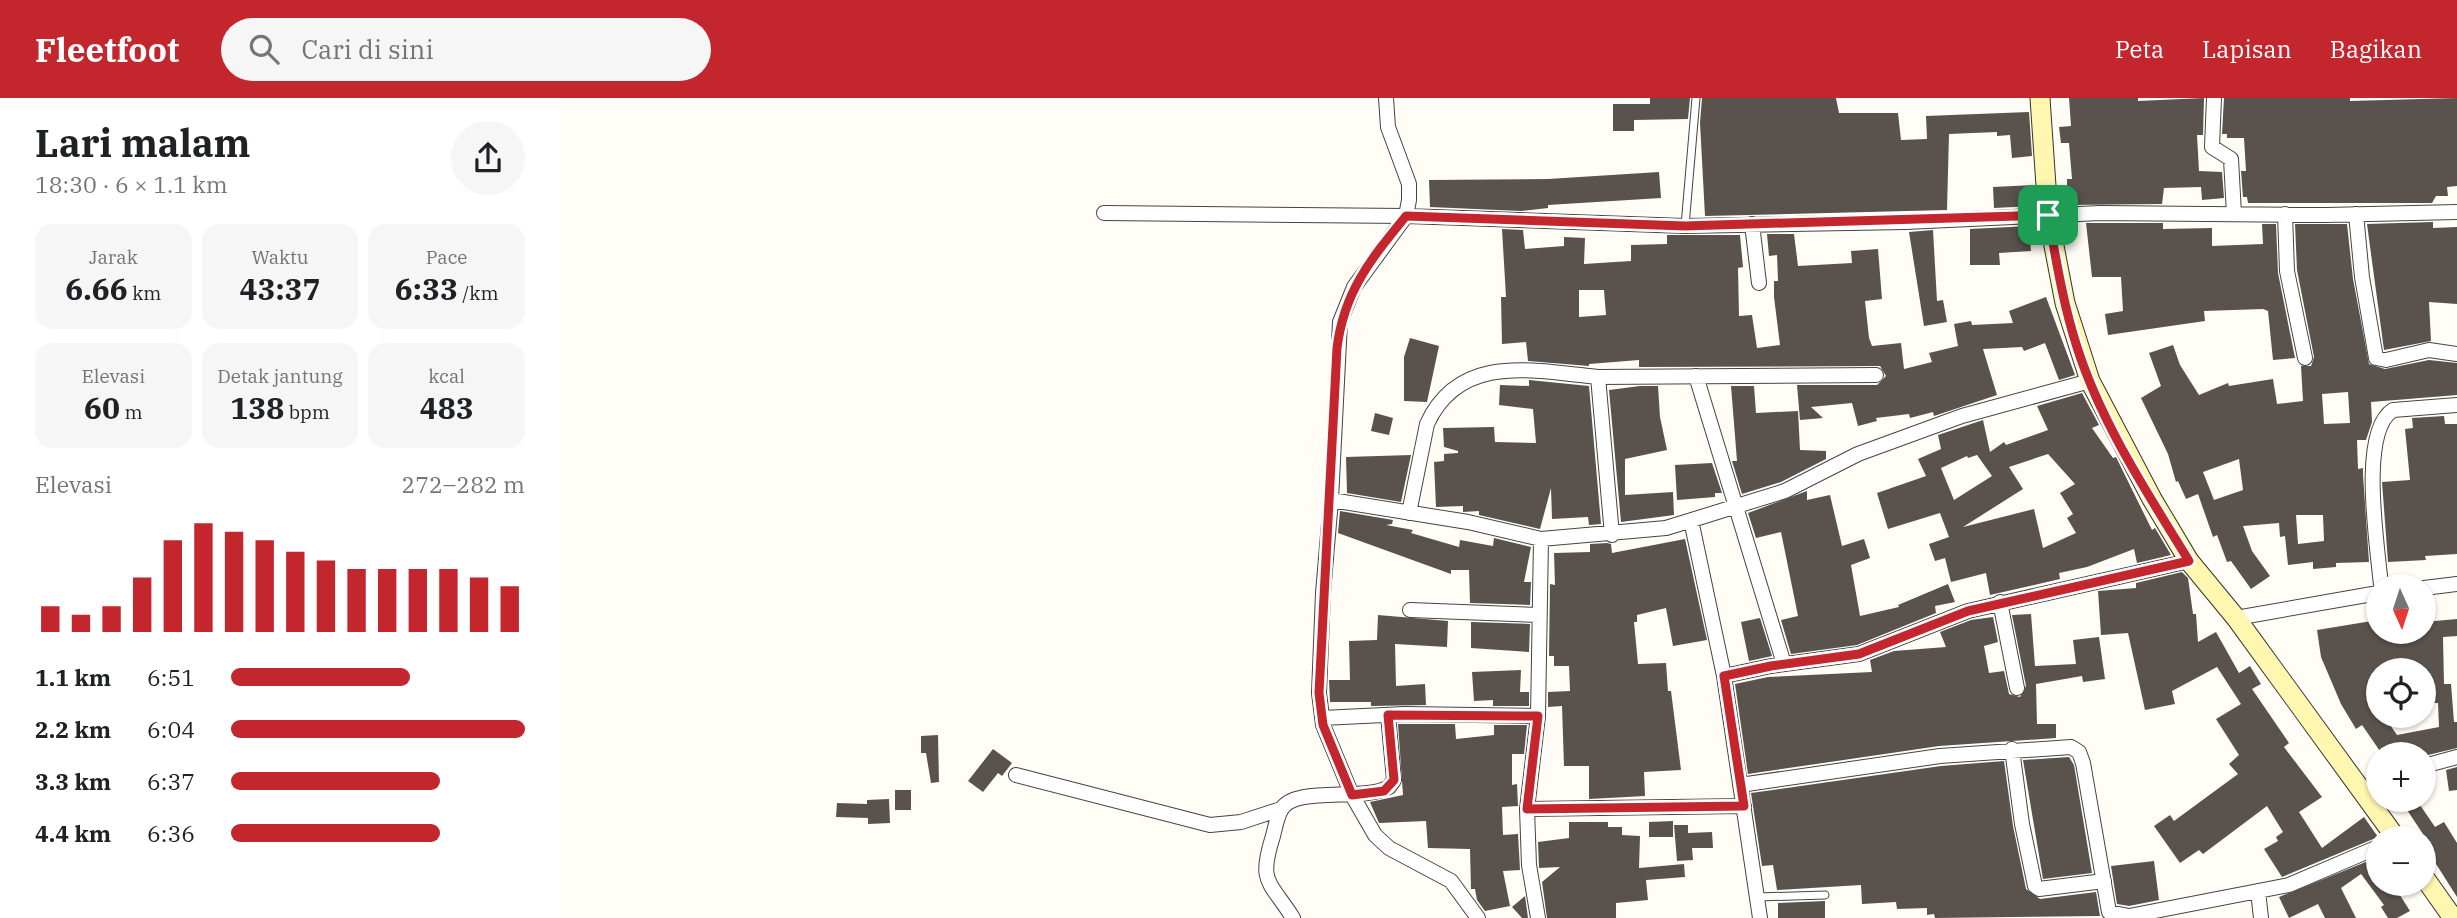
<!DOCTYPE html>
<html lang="id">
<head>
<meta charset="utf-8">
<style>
	:root { --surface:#fff; --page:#f6f6f6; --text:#202124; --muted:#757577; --accent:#c4262e }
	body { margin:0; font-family:"IBM Plex Serif",serif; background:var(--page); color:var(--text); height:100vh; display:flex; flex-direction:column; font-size:26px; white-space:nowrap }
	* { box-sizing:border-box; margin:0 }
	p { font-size:23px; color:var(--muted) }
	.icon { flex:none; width:38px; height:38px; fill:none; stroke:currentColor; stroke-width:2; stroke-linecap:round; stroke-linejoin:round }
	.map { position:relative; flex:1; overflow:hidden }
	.panel { display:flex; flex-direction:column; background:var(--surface); width:560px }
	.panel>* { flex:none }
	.needle { width:46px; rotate:177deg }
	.controls { position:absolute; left:1806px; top:476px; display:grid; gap:14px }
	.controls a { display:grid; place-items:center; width:70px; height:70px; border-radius:50%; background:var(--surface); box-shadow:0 2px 5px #0004; font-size:35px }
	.pin { position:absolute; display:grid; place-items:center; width:60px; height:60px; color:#fff; margin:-30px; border-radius:14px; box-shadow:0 4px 10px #0006 }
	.round { display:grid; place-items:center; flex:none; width:74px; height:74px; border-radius:37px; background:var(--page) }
	.summary { display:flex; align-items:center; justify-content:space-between; height:119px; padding:0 35px }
	h1 { font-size:38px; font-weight:700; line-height:52px }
	.metrics { display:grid; grid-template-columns:repeat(3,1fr); gap:10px; height:119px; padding:7px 35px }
	.metrics div { display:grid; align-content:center; border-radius:18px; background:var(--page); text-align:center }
	.metrics b { font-size:30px; font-weight:700 }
	.metrics small { font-size:19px; font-weight:400 }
	.metrics p { font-size:19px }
	.chart { height:196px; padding:14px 35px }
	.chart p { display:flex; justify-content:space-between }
	.chart svg { width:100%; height:126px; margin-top:7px; stroke:var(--accent); stroke-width:6 }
	ul { padding:0 35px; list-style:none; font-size:23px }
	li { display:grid; grid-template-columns:112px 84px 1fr; align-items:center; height:52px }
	li i { height:18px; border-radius:9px; background:var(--accent) }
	header { display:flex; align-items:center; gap:42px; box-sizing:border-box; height:98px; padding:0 35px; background:var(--accent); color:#fff }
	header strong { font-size:33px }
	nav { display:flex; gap:38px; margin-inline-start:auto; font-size:24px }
	.search { width:490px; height:63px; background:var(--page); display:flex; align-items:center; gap:18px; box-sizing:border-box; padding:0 24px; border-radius:38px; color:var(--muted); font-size:26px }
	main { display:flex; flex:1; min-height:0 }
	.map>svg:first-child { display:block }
</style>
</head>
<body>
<header>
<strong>Fleetfoot</strong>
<div class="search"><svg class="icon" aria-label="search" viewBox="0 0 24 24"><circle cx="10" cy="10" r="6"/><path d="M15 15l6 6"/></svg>Cari di sini</div>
<nav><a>Peta</a><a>Lapisan</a><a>Bagikan</a></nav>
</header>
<main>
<section class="panel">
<div class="summary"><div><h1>Lari malam</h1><p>18:30 · 6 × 1.1 km</p></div><a class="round"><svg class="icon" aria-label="share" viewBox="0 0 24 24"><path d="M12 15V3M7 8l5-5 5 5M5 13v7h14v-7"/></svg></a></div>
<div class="metrics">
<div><p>Jarak</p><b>6.66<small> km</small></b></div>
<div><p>Waktu</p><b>43:37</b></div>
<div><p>Pace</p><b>6:33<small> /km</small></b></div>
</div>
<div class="metrics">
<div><p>Elevasi</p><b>60<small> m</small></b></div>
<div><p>Detak jantung</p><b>138<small> bpm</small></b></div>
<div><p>kcal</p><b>483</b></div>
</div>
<div class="chart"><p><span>Elevasi</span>272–282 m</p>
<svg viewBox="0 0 160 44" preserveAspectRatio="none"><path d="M5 44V35M15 44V38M25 44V35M35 44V25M45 44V12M55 44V6M65 44V9M75 44V12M85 44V16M95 44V19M105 44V22M115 44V22M125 44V22M135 44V22M145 44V25M155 44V28"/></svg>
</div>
<ul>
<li><b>1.1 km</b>6:51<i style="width:61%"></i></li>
<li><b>2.2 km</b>6:04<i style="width:100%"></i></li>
<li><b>3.3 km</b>6:37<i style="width:71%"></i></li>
<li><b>4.4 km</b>6:36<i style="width:71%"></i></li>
</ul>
</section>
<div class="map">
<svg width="1897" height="820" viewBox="0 0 1897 820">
	<rect width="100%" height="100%" fill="#fffdf5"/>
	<path fill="#5a524d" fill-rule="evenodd" d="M1090,0H1130L1128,21L1074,22V33H1053V6H1090Z
		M1142,0H1276L1279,15H1338L1341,42L1367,41L1366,18L1469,14L1472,58L1452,60L1450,37L1437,38V34L1389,36L1387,112L1145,118L1140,25Z
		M1509,0H1578V3L1644,0L1643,37H1637L1639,73L1662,74L1664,100L1642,102L1641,89L1604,90L1602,106L1507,107V81H1512L1509,45H1501L1499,29L1511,28Z
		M1664,0H1790V3L1897,0V88L1887,89L1888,98H1876L1872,105H1688L1687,99H1683L1681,73H1686L1684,40H1667V36H1662Z
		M1099,74L1101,100L988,107V110L961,113L870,109L869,82L988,81Z
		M1474,87L1475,108L1434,110L1433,89Z
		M1873,124V130L1897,129V206L1869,204L1871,243L1824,252L1807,126Z
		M1526,125H1603V131L1652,130V148L1703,146L1702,126H1716L1718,175L1735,260L1713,262L1708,213L1703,211L1644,213L1645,223L1548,237L1545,216L1563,213L1561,179H1532Z
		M1735,126H1787L1793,181L1809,266L1825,271L1869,262L1897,265V297L1811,304L1812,324L1806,342H1797L1798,371L1803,370V377L1809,464L1776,465V469L1753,471V464L1728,467L1725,438L1720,439L1719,425L1683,428L1692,453L1710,478L1691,491L1671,463L1667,464L1657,437L1653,439L1638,396L1626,401L1618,383L1616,384L1608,356L1581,300L1601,288L1589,255L1613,247L1620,267L1639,297L1668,285L1669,288L1713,281L1717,306L1743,303L1741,268H1751L1754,259L1737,172ZM1788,294L1790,325L1764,326L1762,296ZM1679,361L1683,392L1654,402L1643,374ZM1736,417H1763L1764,443L1738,446Z
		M1469,128L1471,153L1439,155L1440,167H1410V131Z
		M942,131L963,132L965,151L1004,148V139L1025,140L1024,166L1071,163V147L1107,146V137H1180L1183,169L1178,170L1179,218L1192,217L1197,250L1220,247L1214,199V183H1218L1217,157L1209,158L1207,136H1234L1238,168L1292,165L1291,153L1318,151L1322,201L1305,203L1309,240L1312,248L1341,245L1344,271L1372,264L1369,255L1398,248L1394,226L1411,223L1412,227L1453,225L1449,213L1486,199L1515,277L1499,282L1485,245L1464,253L1462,249L1423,251L1437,297L1374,318L1373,314L1350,320L1349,316L1316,320L1317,323L1298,328L1292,305L1251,309L1263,320L1240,322L1237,287H1317L1326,278L1320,268L1079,269V262L1029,266V268L968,263L966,244L942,246L941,199H946ZM1019,192H1044L1046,217L1019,219Z
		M1373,132L1377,203L1383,202L1387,224L1364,228L1349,134Z
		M850,240L879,248L867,304L844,303V259Z
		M969,282L1029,288L1041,426L1029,427L1028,419L992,421L991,390L980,431L919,417V413L903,414V408L876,409L874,364L884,363V356L898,355V353L884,349L883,330L934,329L935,344L976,345L973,311L939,307L940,287L969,288Z
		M1080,288H1098L1100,319L1107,352L1065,361V397L1113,394L1114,417L1061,424L1049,292Z
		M1171,288H1194L1196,315L1238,313L1240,352L1266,353V361L1221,384L1182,396L1172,363H1177Z
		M1522,295L1539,327L1532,330L1553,360L1556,359L1592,432L1595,430L1611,457L1577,465L1574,451L1527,469L1499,475L1500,481L1430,497L1426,475L1391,484L1385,460L1375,463L1369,446L1389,439L1380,415L1328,431L1317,395L1366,378L1358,361L1381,351L1378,337L1423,322L1430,354L1444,344L1446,347L1488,332L1477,308ZM1488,356L1515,386L1500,395L1513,416L1507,420L1516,435L1483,450L1474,411L1403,429L1463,391L1449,369ZM1417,357L1432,378L1394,402L1381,370L1407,358L1408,360Z
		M815,315L833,320L829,337L811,333Z
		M1884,318L1885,326H1897V456L1865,458L1866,462L1828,464L1822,384L1850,382L1845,331L1853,330L1852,320Z
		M851,357L841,404L787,395L786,359Z
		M1152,365L1162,395H1155V399L1117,402L1115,367Z
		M1247,393V402L1270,397L1282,448L1304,441L1310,460L1291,467L1300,518L1339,509L1338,507L1388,486L1395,504L1375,508L1376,515L1297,547L1231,556L1221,522L1238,518L1221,434L1196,440L1188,415Z
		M780,413L833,422L832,426L826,427L853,432L851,435L899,449L900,442L933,448L934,440L971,449L964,484H971L970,507L910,505L909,472H891V476L778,435Z
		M1125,441L1147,542L1113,548L1106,510L1077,517V524H1074L1078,566L1106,565L1108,593H1111L1121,672L1084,674L1085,698L1029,701V668H1004L1002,608L988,609V594L1010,593L1009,568H994V558H989L990,486L995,487L994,455L1030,454V446L1047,445L1051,446L1052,455Z
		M1622,474L1628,480L1633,516H1636L1638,544L1656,534L1679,575L1690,568L1701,586L1692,591L1729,645L1724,649L1762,699L1739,714L1762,750L1804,719L1818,739L1722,779L1704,751L1718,743L1716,739L1723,734L1707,708L1643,756L1639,752L1620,765L1594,728L1610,717L1614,723L1678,676L1669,666L1679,657L1656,621L1681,606L1657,569L1612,593L1615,606L1585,612L1568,535L1541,537L1538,493L1576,490V485Z
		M1471,516L1475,568L1516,566L1513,542L1539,539L1545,581L1523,584L1522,578L1476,586L1477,626H1496V640L1379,648L1188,676L1175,586L1208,579L1312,574L1310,562L1334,553L1386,549L1380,534L1411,522L1433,519L1438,544L1424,548L1429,575L1444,573L1449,596L1460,599L1466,588L1452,517Z
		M818,517L888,523L887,549L835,546L836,588L865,586L866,607L811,608V604H770L769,582H790L789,543L817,542Z
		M1200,520L1212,558L1189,563L1181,524Z
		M1897,521V538L1883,539L1884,586H1891L1894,624H1897V650L1864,658L1851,656L1850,647L1836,656H1822L1802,627L1796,631L1781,606L1761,559L1757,532L1818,522V534H1864V524ZM1864,571V605H1878L1879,629L1837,637L1824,618H1818V595L1812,585L1818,581V572Z
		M911,524L970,526L969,554L911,550Z
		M961,572L960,594H969V608H933V602L914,603L912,574Z
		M838,626H895L896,641L934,637V627H967L964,656H952V687L957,686L958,708L942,709L943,737L958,736L960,772L943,773L950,808L925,813L917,802L915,791H911L910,751L868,750L866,723L819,725L810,704L843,697Z
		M378,637L379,684L371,685L366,655H361V638Z
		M433,651L452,665L442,678L438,675L423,694L408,683Z
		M1509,659L1514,667L1532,775L1483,781L1463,662Z
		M1444,663L1453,728L1466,791L1480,801L1536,794L1540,818L1375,820L1374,816L1367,817V810L1337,811L1336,804L1302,806L1301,787L1217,792L1213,767L1202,768L1191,695L1381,668Z
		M1897,669V692L1889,693L1886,672Z
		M335,692H351V712H335Z
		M329,701L330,725L308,726V720L276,719L277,705L307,706V702Z
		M1858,704L1875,729L1884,724L1897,745V799L1864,747V740L1859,739L1863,736L1847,712Z
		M1113,723V739H1089V724Z
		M1009,724H1048V729H1062V737L1080,738L1079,770L1124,766L1125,779L1086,782L1088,802L1056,805V820H987L982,784L1000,769L979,770L978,744L1009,740Z
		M1114,727H1128V735L1152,734L1153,750H1132L1133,762L1117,763Z
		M1818,759V786H1833L1850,813L1837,820H1828L1821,809L1824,807L1801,776L1781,790L1796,820H1765L1758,806L1729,820L1719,799Z
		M1594,763L1599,802L1569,808L1557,806L1551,768Z
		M965,798L968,820H962L952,809Z
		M1265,803V820H1218V805Z"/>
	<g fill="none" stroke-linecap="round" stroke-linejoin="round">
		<defs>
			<path id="lane" d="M1125,128L1136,0
				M1197,799L1265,797"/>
			<path id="street" d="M826,0L828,29L849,86V102L846,118L794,189L780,224L771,402L908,424L981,441L1106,430L1225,393L1298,356L1402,318L1530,283
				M1654,0L1652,49L1671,61L1674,116
				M544,115L846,118L1125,128L1346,124L1540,115L1766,117L1897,114
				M1725,116L1727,173L1745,260
				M1796,116L1802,179L1816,260L1826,262L1869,252L1897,256
				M1192,126L1199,185
				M1136,278L1224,566
				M771,402L763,495L759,595L763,627L792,697L815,737L829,750L891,783L918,820
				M849,415L867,326C900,254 975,273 1038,279
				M1131,422L1164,578L1200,820
				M1052,437L1038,279L1316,277
				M1821,488C1818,450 1798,334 1833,312L1897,307
				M1864,490L1897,486
				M1440,504L1457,590
				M850,512L979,517
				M1676,520L1818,495
				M1164,578L1211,568L1299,556L1408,513L1629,463
				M762,620L845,616L978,618
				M1452,651L1462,726L1475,788L1479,791L1544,783
				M1864,668L1897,659
				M456,677L650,727L681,724L721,711
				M1180,687L1380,658L1511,649L1519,654L1523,665L1549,814L1569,818L1729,787L1818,749
				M967,711L978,618L981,441
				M1698,793L1701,820
				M733,820C709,782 698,785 713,738C715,730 717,719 721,712C734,687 804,704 829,689L834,682L828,617
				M978,820L969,767L967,711L1184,708"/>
			<path id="secondary" d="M1480,0L1488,117L1505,205L1530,283L1592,401L1629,463L1676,520L1836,740
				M1864,779L1893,820"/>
		</defs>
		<use href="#lane" stroke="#444" stroke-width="9"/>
		<use href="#street" stroke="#444" stroke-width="16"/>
		<use href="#secondary" stroke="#333" stroke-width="21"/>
		<use href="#lane" stroke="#fff" stroke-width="7"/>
		<use href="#street" stroke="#fff" stroke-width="14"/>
		<use href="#secondary" stroke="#fff6b0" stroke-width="19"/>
	</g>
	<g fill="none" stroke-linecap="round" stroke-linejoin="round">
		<defs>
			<path id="route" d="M1488,117C1496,161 1503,206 1517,249C1541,325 1588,396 1629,463L1408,513L1299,556L1211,568L1164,578L1184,708L967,711L978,618L828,617L834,682L824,693L792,697L763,627L759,595L777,250C784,193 811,161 846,118L1125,128Z"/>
		</defs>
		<use href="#route" stroke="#fff" stroke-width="14"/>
		<use href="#route" stroke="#c4262e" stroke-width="9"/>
	</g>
</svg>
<div class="controls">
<a><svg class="needle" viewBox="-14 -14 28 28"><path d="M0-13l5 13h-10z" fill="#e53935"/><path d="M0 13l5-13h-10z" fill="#757577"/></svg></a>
<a><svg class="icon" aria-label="locate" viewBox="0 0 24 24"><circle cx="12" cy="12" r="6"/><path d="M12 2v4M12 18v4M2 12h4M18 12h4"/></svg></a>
<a>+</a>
<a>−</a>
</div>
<div class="pin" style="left:1488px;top:117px;background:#1e9e55"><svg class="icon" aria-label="arrive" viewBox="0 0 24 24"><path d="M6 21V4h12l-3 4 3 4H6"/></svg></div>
</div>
</main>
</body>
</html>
